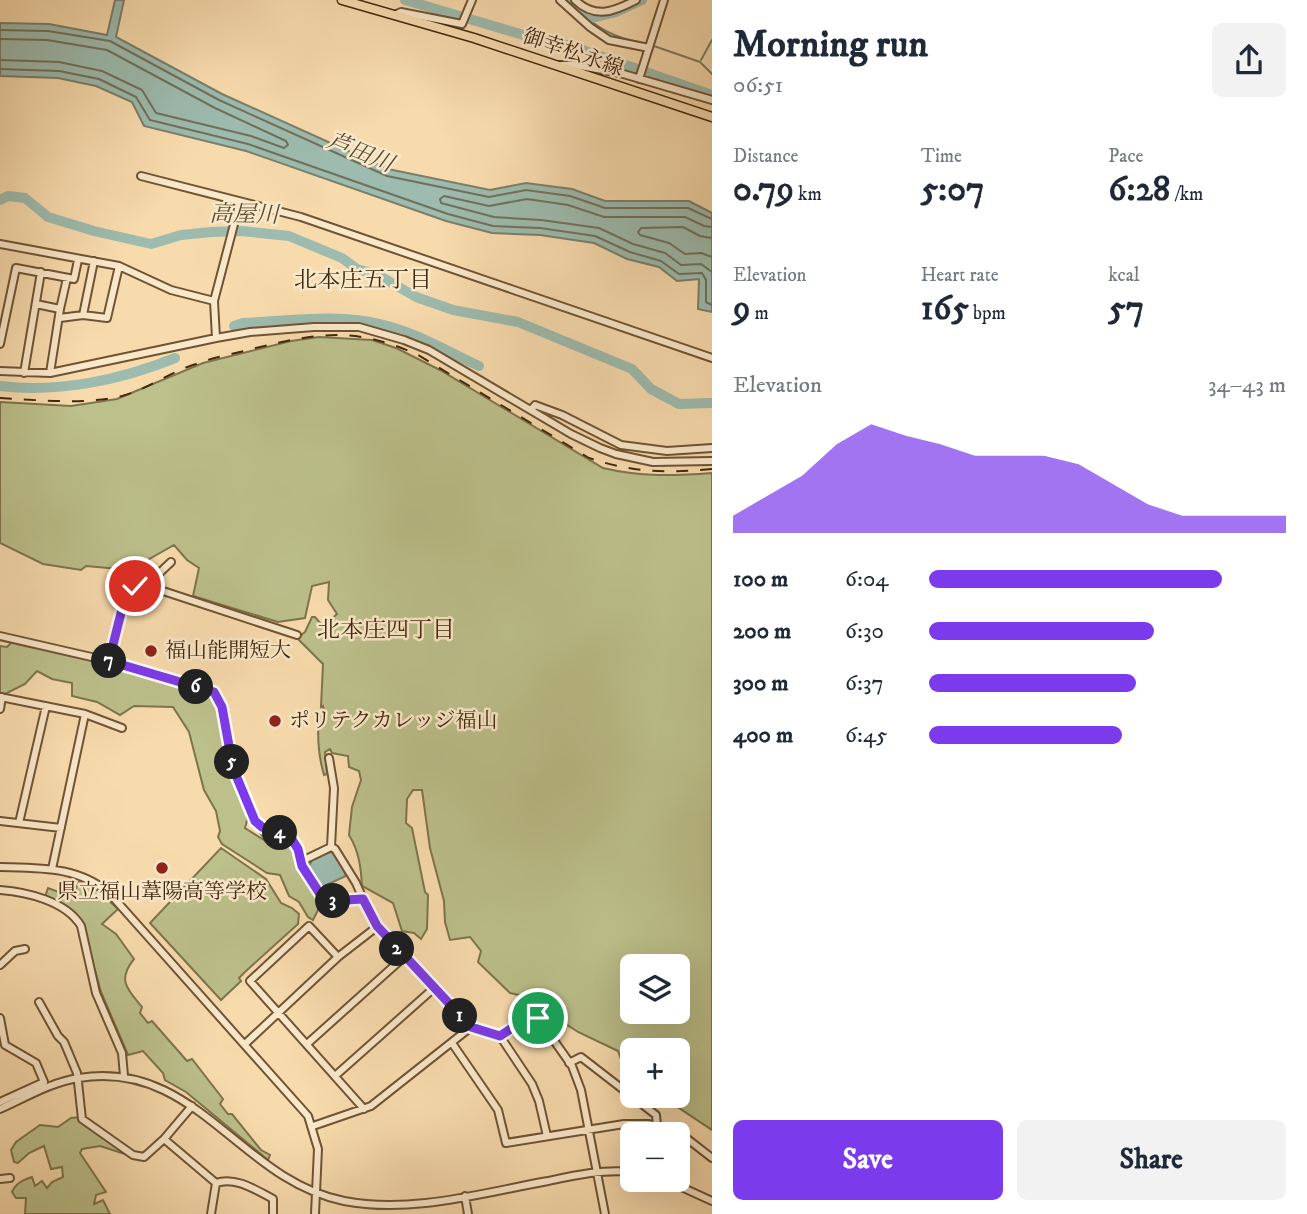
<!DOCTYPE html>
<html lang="en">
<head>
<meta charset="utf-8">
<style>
	:root { --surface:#fff; --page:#f2f2f3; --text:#1f2937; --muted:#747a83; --accent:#7c3aed }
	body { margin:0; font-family:"IM FELL DW Pica","Noto Serif JP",serif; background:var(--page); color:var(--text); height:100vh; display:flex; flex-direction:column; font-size:26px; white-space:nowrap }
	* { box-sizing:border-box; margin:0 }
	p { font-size:23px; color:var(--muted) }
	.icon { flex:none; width:38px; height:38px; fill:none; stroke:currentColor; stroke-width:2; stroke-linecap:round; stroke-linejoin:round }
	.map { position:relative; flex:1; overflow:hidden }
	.side { display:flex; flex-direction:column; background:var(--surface); width:595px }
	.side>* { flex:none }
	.tools { position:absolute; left:620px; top:954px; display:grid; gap:14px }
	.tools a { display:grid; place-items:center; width:70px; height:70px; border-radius:10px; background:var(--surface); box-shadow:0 7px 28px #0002; font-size:35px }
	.pin { position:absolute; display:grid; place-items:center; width:60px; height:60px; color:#fff; margin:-30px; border:4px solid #fff; border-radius:50%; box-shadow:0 2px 7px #0007 }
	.km { position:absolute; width:35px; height:35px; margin:-18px; border-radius:50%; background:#222; color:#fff; font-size:19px; line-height:35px; text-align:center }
	.round { display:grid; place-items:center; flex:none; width:74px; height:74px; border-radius:10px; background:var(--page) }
	.headline { display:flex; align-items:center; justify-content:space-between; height:119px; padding:0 21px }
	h1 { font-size:38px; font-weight:700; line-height:52px }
	.figures { display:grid; grid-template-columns:repeat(3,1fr); gap:10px; height:119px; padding:7px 21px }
	.figures div { display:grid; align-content:center }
	.figures b { font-size:35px; font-weight:700 }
	.figures small { font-size:19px; font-weight:400 }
	.figures p { font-size:19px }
	.chart { height:196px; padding:14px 21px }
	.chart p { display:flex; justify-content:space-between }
	.chart svg { width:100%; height:126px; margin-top:7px; fill:var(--accent); opacity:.7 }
	.primary-button { display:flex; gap:14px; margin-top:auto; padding:14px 21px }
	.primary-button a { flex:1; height:80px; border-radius:10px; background:var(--accent); color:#fff; font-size:28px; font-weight:700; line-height:80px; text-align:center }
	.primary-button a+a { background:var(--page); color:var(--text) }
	ul { padding:0 21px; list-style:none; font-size:23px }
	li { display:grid; grid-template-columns:112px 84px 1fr; align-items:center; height:52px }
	li i { height:18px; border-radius:9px; background:var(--accent) }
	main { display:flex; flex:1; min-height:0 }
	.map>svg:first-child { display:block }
</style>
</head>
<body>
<main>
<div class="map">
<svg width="712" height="1214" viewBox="0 0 712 1214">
	<rect width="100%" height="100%" fill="#f8dbad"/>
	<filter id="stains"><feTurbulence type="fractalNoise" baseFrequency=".00286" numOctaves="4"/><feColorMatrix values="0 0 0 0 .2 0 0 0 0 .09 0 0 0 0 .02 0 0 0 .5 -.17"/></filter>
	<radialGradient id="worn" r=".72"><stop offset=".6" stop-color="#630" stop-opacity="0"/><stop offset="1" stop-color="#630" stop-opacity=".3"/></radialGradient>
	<path fill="#bcc08b" stroke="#7e744c" stroke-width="2" fill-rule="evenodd" d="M319,337L372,340L396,348L440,370L603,468C641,477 674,476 712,473V1130L661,1096H677V1050H632V1076L626,1072L618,1051L578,1032L523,996L510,993L478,962L481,951L470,937L450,940L445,922L444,901L430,848L422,790H413L407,799L406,823L412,828L425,892L428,895L427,929L421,939L414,933L402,931L393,903L362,886C361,868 359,851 349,835L352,807L361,780L359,771L349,767L348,756L332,753L330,749L325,752L327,774L324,775C318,755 317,736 319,714L324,711L323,706L321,707L323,664L297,638L305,632L312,617H315L321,624L327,623L337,614L328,600L329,582L312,586L305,618L278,622L193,596L199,568L187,560L174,545L130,570L86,566L81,570L43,564L0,543V402L71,406L117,399L203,363L291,341ZM632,966H677V1012H632Z
		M12,642L108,662L213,694L221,708L231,769L248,817L245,828L267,842L260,833L282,837L288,841L294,850L297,863L321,904L313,920L308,917L299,902L289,896L280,875L267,873L222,844L218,837L220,831L216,811L204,790L189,732L173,707L134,706L120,715L97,702L72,696V683L52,679L37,671L25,684L5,694L0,693V646L7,647Z
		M221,848L266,879L281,903L292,908L299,914L298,924L246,971L239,978L241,981L221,1000L150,923Z
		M79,882L97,890L118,909L102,924L116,934L134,959C117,980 127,989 142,1007L140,1013L148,1023L152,1021L187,1061L192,1059L223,1099L220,1104L228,1114H232L261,1150L270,1155L268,1160L186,1092L165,1080L163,1073L143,1051L128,1055L101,992L81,920C72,906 60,903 45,897L48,888L72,897Z
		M80,1117L129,1153L128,1155L100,1146L82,1149L80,1153L106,1192L96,1195L94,1204L103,1200L110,1214H25L26,1198H16L12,1192C16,1183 23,1180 32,1177L35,1186L42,1181L47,1188L52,1182L63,1177L62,1167L51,1169L44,1146L29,1153L18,1163L14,1162L11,1150L16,1142L40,1125L58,1127L71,1118Z"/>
	<path fill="#9dbbae" stroke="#78806d" stroke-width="2" d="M115,0H124L116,37L222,94L388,169L490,190L526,183L572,189L605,201H689L712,213V312L698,309L699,279L677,281L659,267L627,259L594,243L540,235L492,233L446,221L246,151L144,126L132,102L96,86L58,78L0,76V23L49,24L107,35Z
		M330,852L337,854L346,876L322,887L308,868L312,860Z"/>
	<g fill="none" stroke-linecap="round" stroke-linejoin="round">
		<path stroke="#6f715d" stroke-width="2" d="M0,30L48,31L110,41L219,100L387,176L489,197L526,190L570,196L605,208H688L712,219
			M0,39L47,40L107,50L215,108L286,141L288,145L284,148L251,136L156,113L142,90L102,71L59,62L0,60
			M0,69L59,71L99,79L136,97L150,120L248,144L448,214L493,226L540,228L595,236L630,252L661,261L679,274L702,273L706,280V302L712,305
			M712,227L704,226L685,217H604L568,205L527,199L489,206L444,196L440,199L441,203L494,217L541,220L599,228L633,244L665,253L681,265L701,264L712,272
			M712,238L700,236L683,227L641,228L638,232L640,235L669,243L685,254L701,253L712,257"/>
		<path stroke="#78806d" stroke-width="2" d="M588,19C607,34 622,39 646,44
			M651,45L700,62L712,74
			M701,60L712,40"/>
		<path stroke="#9dbbae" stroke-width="10" d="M405,0L537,39L571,46L712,95
			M568,0L588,19L616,12L642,0
			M0,200L8,196L25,198L48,217L94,231L151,244L181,235L211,232L241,231L289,236L342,258L357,269L378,275L416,297L453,310L518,322L632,369L651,389L679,404L712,403
			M234,326L243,323C289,321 339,313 384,325C417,333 448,352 479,366
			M0,386C59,393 121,380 175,358"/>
		<defs>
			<path id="minor" d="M560,0L590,27L609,40L649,48
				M575,0C595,19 613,12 636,0
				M394,15L401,12L462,24L472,0
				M560,65H574L620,73L712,100
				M639,79L664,0
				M141,176L301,217L712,358
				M0,244L119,266L171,290L214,301
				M36,304L60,309
				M83,315L107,318L119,266
				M60,318L83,315L94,261
				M216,338L214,301L238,209L247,205
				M0,344L16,268L74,279L78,260
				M0,371L50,373L216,338L250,332L314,327H359L404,340L429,350L571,434L600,448L616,454L653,462L712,461
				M24,373L41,272
				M50,373L60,309L67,278
				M531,410L535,405L562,415L621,445L667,451L712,448
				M152,588L154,578L171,562
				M0,636L109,661L214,692L222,707L233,768L255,821C265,830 281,828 291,837C300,845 299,859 304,869C309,880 318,894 328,901L363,899L378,926L471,1027L500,1036L533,1014L538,1018L572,1066L581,1090L605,1214
				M109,661L128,585L160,590L297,635
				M0,697L85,714L122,728
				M0,709L2,697
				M0,821L61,828
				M19,823L46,706
				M331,847L335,849L356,883L363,899
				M302,861L331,847L334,788L329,758
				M0,867C39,868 80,866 111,895L308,1116L318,1149L315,1214
				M52,869L85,714
				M0,890C27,892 66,901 81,926L96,993L122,1053L124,1076
				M338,957L309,926L250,981L364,1109
				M0,965L15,951L25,949
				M39,1002L58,1036L64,1042L77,1073L82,1119L133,1155L144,1157L164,1139L192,1106
				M0,1018L5,1045L36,1063L44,1082L0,1102
				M500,1036L532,1084L539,1101L547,1136
				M452,1043L498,1110L506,1143L624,1124H648L663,1127L685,1137L712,1158
				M245,1044L338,957L378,926
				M307,1044L404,957
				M569,1063L581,1057L656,1115L657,1126
				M335,1076L433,989
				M0,1109C25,1098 51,1082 79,1078C196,1059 239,1180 344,1201C412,1214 481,1193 548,1181C576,1175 603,1169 632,1172
				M313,1126L371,1106L471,1027
				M164,1139L216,1183L211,1214
				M0,1179L10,1178
				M666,1180L712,1201
				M216,1183C235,1176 256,1190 273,1199V1214
				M465,1196L468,1214"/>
			<path id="major" d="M342,0L474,38L712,117"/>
		</defs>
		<use href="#minor" stroke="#6f5434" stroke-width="10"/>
		<use href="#major" stroke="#41270c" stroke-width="11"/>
		<use href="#minor" stroke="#fae8ca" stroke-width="6"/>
		<use href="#major" stroke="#f8dbad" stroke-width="8"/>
		<path stroke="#41270c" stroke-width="2" stroke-dasharray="12 12" stroke-linecap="butt" d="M0,398C39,400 84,405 122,396C148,389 170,372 196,364C214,357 234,354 252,349C317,333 355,326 418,355L589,458C634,473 665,473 712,469"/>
	</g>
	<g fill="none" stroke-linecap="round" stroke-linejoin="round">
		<defs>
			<path id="route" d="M135,586L128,585L109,661L214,692L222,707L233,768L255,821L262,827L291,838L298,849L302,866L322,897L328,901L363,899L377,926L471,1027L500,1036L533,1014L538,1018"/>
		</defs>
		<use href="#route" stroke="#fff" stroke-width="14"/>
		<use href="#route" stroke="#7c3aed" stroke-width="9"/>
	</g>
	<g fill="#8f2418" stroke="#fae8ca" stroke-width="2.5">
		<circle cx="151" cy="651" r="7"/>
		<circle cx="275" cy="721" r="7"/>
		<circle cx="162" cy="868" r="7"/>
	</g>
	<g text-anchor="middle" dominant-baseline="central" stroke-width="5" stroke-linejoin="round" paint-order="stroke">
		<g font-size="21" fill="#41270c" stroke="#fae8ca">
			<text transform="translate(573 53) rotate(19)">御幸松永線</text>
		</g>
		<g font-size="21" fill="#41270c" stroke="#fae8ca" text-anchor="start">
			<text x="165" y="651">福山能開短大</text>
			<text x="289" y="721">ポリテクカレッジ福山</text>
			<text x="162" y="892" text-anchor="middle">県立福山葦陽高等学校</text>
		</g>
		<g font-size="23" font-style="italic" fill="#584c34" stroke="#fae8ca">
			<text transform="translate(360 153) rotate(22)">芦田川</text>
			<text transform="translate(244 215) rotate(1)">高屋川</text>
		</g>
		<g font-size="23" fill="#41270c" stroke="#fae8ca">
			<text x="363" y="280">北本庄五丁目</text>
			<text x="386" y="630">北本庄四丁目</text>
		</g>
	</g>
	<rect width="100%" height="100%" filter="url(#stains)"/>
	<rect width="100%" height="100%" fill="url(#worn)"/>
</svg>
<div class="tools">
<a><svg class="icon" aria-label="layers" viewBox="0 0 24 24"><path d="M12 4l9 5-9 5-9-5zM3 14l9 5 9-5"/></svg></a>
<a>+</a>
<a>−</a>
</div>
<div class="pin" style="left:538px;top:1018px;background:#1e9e55"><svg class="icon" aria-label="arrive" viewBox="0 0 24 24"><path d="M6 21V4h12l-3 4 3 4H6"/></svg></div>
<div class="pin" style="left:135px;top:586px;background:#d93025"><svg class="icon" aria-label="check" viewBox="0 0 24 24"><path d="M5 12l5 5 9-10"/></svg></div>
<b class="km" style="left:460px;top:1016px">1</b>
<b class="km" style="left:397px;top:949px">2</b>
<b class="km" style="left:333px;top:901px">3</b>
<b class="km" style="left:280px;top:833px">4</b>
<b class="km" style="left:232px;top:762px">5</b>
<b class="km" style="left:196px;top:687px">6</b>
<b class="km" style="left:109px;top:661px">7</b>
</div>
<section class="side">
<div class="headline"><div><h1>Morning run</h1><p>06:51</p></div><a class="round"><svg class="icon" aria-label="share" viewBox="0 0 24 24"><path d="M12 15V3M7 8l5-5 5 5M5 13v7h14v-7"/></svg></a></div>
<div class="figures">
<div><p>Distance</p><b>0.79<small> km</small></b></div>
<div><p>Time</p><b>5:07</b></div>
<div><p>Pace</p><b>6:28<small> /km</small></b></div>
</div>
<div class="figures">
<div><p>Elevation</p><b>9<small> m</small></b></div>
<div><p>Heart rate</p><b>165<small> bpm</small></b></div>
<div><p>kcal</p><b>57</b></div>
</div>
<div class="chart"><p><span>Elevation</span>34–43 m</p>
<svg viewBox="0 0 160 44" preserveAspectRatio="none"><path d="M0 44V38L10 31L20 24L30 13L40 6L50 10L60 13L70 17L80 17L90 17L100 20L110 27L120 34L130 38L140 38L150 38L160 38V44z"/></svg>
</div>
<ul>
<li><b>100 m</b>6:04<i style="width:82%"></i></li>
<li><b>200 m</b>6:30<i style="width:63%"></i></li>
<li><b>300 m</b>6:37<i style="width:58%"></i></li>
<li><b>400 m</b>6:45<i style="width:54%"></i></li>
</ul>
<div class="primary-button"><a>Save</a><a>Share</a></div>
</section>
</main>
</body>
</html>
